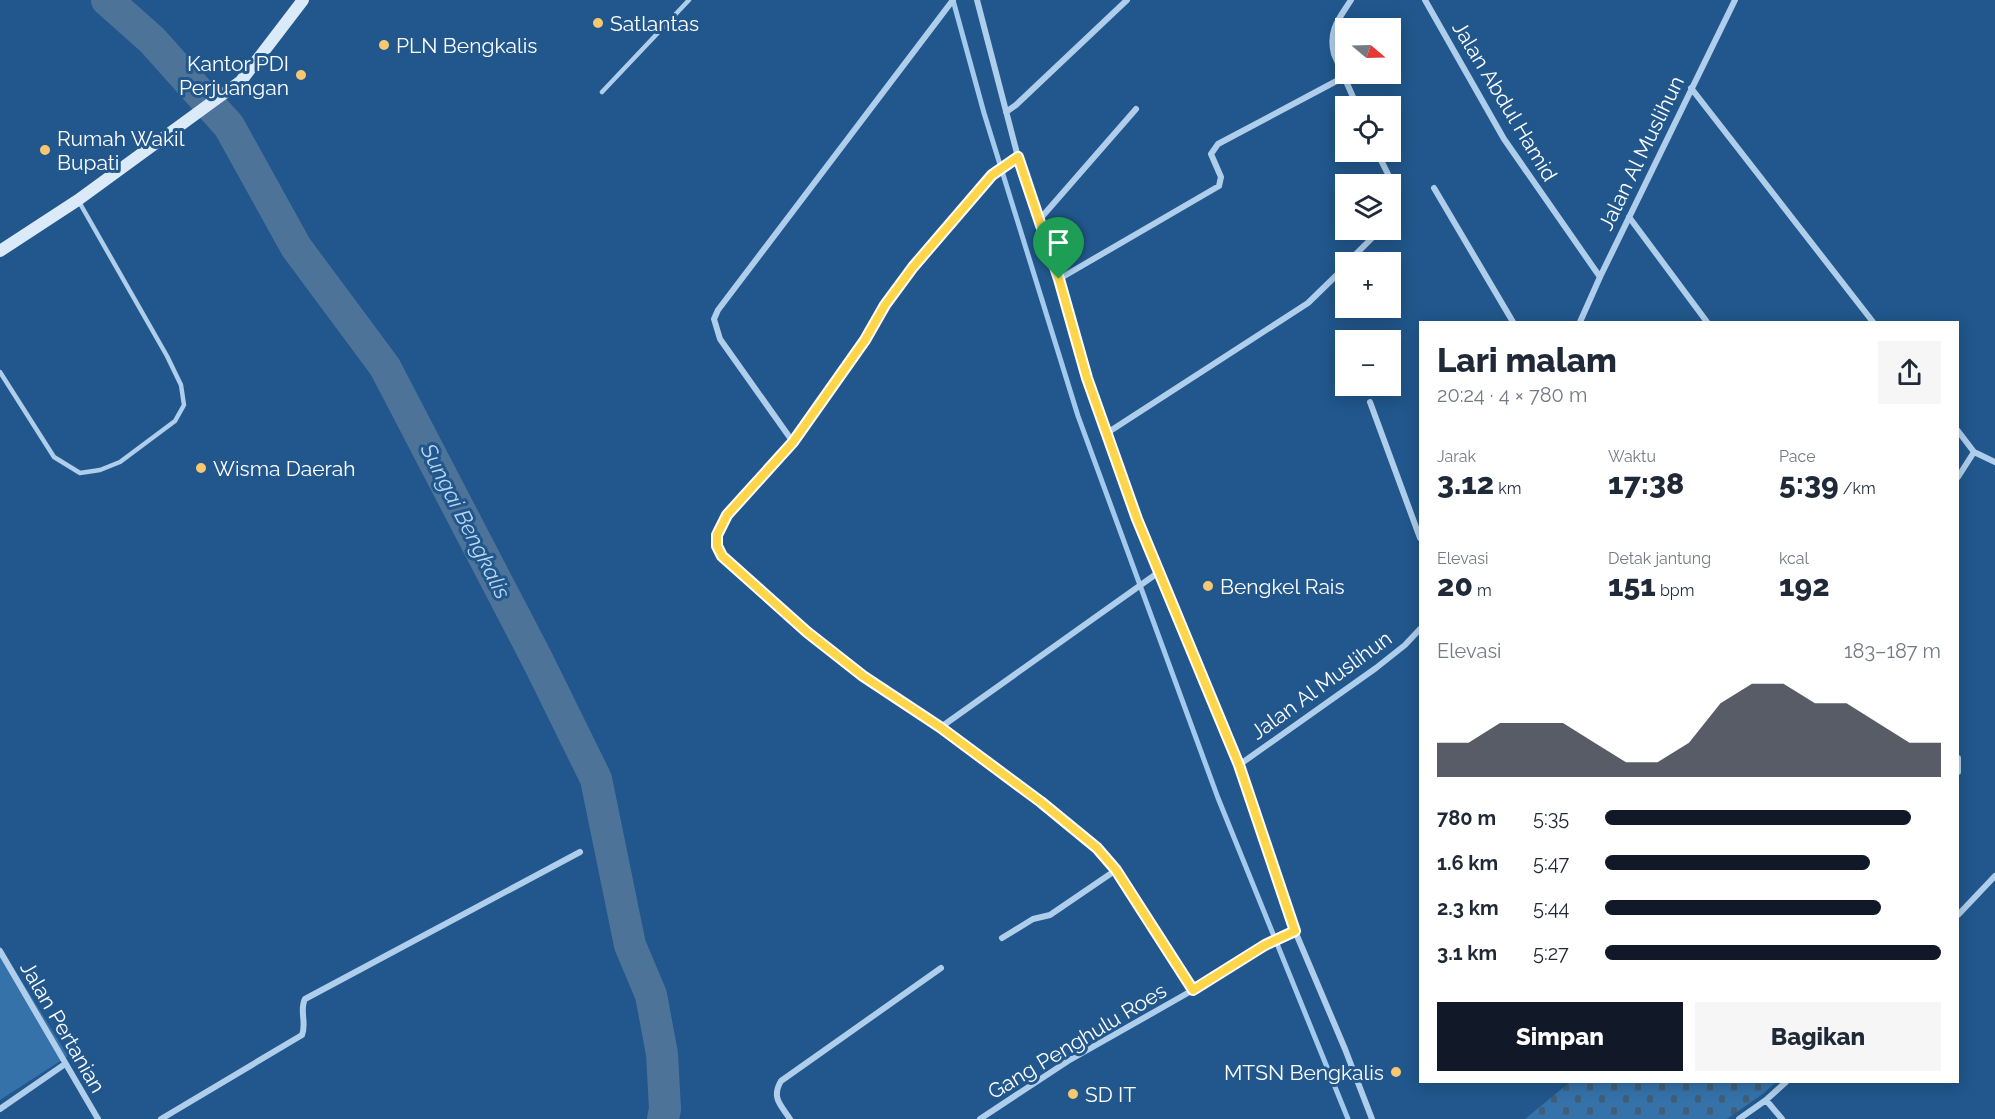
<!DOCTYPE html>
<html lang="id">
<head>
<meta charset="utf-8">
<style>
	:root { --surface:#fff; --page:#f6f6f7; --text:#1f2937; --muted:#747a83; --accent:#111827 }
	body { margin:0; font-family:Raleway,sans-serif; background:var(--page); color:var(--text); height:100vh; display:flex; flex-direction:column; font-size:22px; white-space:nowrap }
	* { box-sizing:border-box; margin:0 }
	p { font-size:20px; color:var(--muted) }
	.icon { flex:none; width:33px; height:33px; fill:none; stroke:currentColor; stroke-width:2; stroke-linecap:round; stroke-linejoin:round }
	.map { position:relative; flex:1; overflow:hidden }
	.side { position:absolute; left:1419px; top:321px; width:540px; height:762px; display:flex; flex-direction:column; background:var(--surface); border-radius:0px; box-shadow:0 3px 15px #0003 }
	.side>* { flex:none }
	.needle { width:39px; rotate:109deg }
	.fabs { position:absolute; left:1335px; top:18px; display:grid; gap:12px }
	.fabs a { display:grid; place-items:center; width:66px; height:66px; border-radius:0px; background:var(--surface); box-shadow:0 3px 15px #0003; font-size:30px }
	.pin { position:absolute; display:grid; place-items:center; width:51px; height:51px; color:#fff; margin:-62px -26px; border-radius:50% 50% 50% 0; rotate:-45deg; box-shadow:0 0 6px #0007 }
	.pin .icon { rotate:45deg }
	.round { display:grid; place-items:center; flex:none; width:63px; height:63px; border-radius:0px; background:var(--page) }
	.summary { display:flex; align-items:center; justify-content:space-between; height:102px; padding:0 18px }
	h1 { font-size:33px; font-weight:800; line-height:45px }
	.metrics { display:grid; grid-template-columns:repeat(3,1fr); gap:9px; height:102px; padding:6px 18px }
	.metrics div { display:grid; align-content:center }
	.metrics b { font-size:30px; font-weight:800 }
	.metrics small { font-size:16px; font-weight:400 }
	.metrics p { font-size:16px }
	.chart { height:168px; padding:12px 18px }
	.chart p { display:flex; justify-content:space-between }
	.chart svg { width:100%; height:108px; margin-top:6px; fill:var(--accent); opacity:.7 }
	.action { display:flex; gap:12px; margin-top:auto; padding:12px 18px }
	.action a { flex:1; height:69px; border-radius:0px; background:var(--accent); color:#fff; font-size:24px; font-weight:800; line-height:69px; text-align:center }
	.action a+a { background:var(--page); color:var(--text) }
	ul { padding:0 18px; list-style:none; font-size:20px }
	li { display:grid; grid-template-columns:96px 72px 1fr; align-items:center; height:45px }
	li i { height:15px; border-radius:8px; background:var(--accent) }
	.map>svg:first-child { display:block }
</style>
</head>
<body>
<div class="map">
<svg width="1995" height="1119" viewBox="0 0 1995 1119">
	<defs>
		<pattern id="cemetery-stones" width="16" height="16" patternUnits="userSpaceOnUse" patternTransform="scale(1.5)"><rect width="16" height="16" fill="#3572aa"/><path d="M2 7V4a2 2 0 0 1 4 0v3zM10 15v-3a2 2 0 0 1 4 0v3z" fill="#425d76"/></pattern>
	</defs>
	<rect width="100%" height="100%" fill="#21578c"/>
	<path fill="#3572aa" d="M0,946L68,1056L0,1100Z"/>
	<path fill="url(#cemetery-stones)" d="M1570,1082H1776L1764,1093L1727,1119H1525Z"/>
	<g fill="none" stroke-linecap="round" stroke-linejoin="round">
		<path stroke="#a3caed" stroke-width="5" d="M953,0L984,113L1078,416L1218,798L1348,1119"/>
		<path stroke="#4d7399" stroke-width="32" d="M107,0L152,40L229,126L296,247L385,367L538,661L596,779L630,945L651,995L662,1054L665,1109L663,1119"/>
		<path stroke="#afceeb" stroke-width="4.5" d="M602,92L689,0
			M0,372L54,457L80,473L100,470L120,462L175,421L184,405L181,385L167,356L78,200"/>
		<path stroke="#afceeb" stroke-width="6" d="M977,0L1018,157L1059,279L1087,378L1136,519L1239,765L1295,931L1345,1049L1372,1119
			M1351,0C1339,19 1328,30 1334,54L1357,106
			M1425,0L1504,139L1600,277
			M1691,88L1873,322
			M1006,112L1016,105L1127,0
			M1377,152C1386,172 1406,199 1390,219
			M1018,157L992,175L913,267L885,305L865,340L793,442L727,515L717,535V546L722,556L807,632L863,676L941,727L1041,802L1097,848L1116,870L1193,990
			M1434,188L1513,322
			M1629,217L1707,322
			M1040,219L1136,109
			M1348,262L1380,230
			M1059,279L1219,186L1221,177L1211,154L1218,144L1344,77
			M1580,322L1600,277L1735,0
			M1370,402L1420,538
			M1958,431L1974,452L1995,462
			M1107,433L1308,303L1346,266
			M793,442L720,339L714,319L718,310L953,0
			M1958,477L1974,452
			M941,727L1159,572
			M1958,758V772
			M1239,765L1376,668L1405,645L1420,629
			M1958,915L1995,876
			M1002,938L1033,919L1050,915L1116,870
			M0,951L98,1119
			M1766,1100L1782,1119
			M0,1109L65,1064
			M161,1119L302,1035C307,1023 299,1010 305,999L580,852
			M790,1119C781,1105 771,1098 781,1081L941,968
			M980,1119L1068,1061L1193,990L1265,945L1295,931
			M1739,1119L1766,1100L1786,1082"/>
		<path stroke="#dbeaf9" stroke-width="12" d="M0,251L78,200L241,81L303,0"/>
	</g>
	<g fill="none" stroke-linecap="round" stroke-linejoin="round">
		<defs>
			<path id="route" d="M1018,157L1059,279L1087,378L1137,519L1239,765L1295,931L1265,945L1193,990L1116,870L1097,848L1041,802L940,727L863,676L807,632L722,556L717,546V535L727,515L793,442L865,340L885,305L913,267L992,175Z"/>
		</defs>
		<use href="#route" stroke="#fff" stroke-width="12"/>
		<use href="#route" stroke="#ffd54a" stroke-width="8"/>
	</g>
	<g fill="#f8c870" stroke="#21578c" stroke-width="2">
		<circle cx="598" cy="23" r="6"/>
		<circle cx="384" cy="45" r="6"/>
		<circle cx="301" cy="75" r="6"/>
		<circle cx="45" cy="150" r="6"/>
		<circle cx="201" cy="468" r="6"/>
		<circle cx="1208" cy="586" r="6"/>
		<circle cx="1396" cy="1072" r="6"/>
		<circle cx="1073" cy="1094" r="6"/>
	</g>
	<g text-anchor="middle" dominant-baseline="central" stroke-width="6" stroke-linejoin="round" paint-order="stroke">
		<g font-size="21" fill="#fff" stroke="#21578c" text-anchor="start">
			<text x="610" y="23">Satlantas</text>
			<text x="396" y="45">PLN Bengkalis</text>
			<text x="289" y="63" text-anchor="end">Kantor PDI<tspan x="289" dy="24">Perjuangan</tspan></text>
			<text x="57" y="138">Rumah Wakil<tspan x="57" dy="24">Bupati</tspan></text>
			<text x="213" y="468">Wisma Daerah</text>
			<text x="1220" y="586">Bengkel Rais</text>
			<text x="1384" y="1072" text-anchor="end">MTSN Bengkalis</text>
			<text x="1085" y="1094">SD IT</text>
		</g>
		<g font-size="21" fill="#fff" stroke="#21578c">
			<text transform="translate(1505 101) rotate(59)">Jalan Abdul Hamid</text>
			<text transform="translate(1641 153) rotate(-64)">Jalan Al Muslihun</text>
			<text transform="translate(1321 685) rotate(-36)">Jalan Al Muslihun</text>
			<text transform="translate(63 1027) rotate(60)">Jalan Pertanian</text>
			<text transform="translate(1077 1041) rotate(-31)">Gang Penghulu Roes</text>
		</g>
		<g font-size="22" font-style="italic" fill="#bbd8f3" stroke="#21578c">
			<text transform="translate(466 521) rotate(63)">Sungai Bengkalis</text>
		</g>
	</g>
</svg>
<div class="fabs">
<a><svg class="needle" viewBox="-14 -14 28 28"><path d="M0-13l5 13h-10z" fill="#e53935"/><path d="M0 13l5-13h-10z" fill="#747a83"/></svg></a>
<a><svg class="icon" aria-label="locate" viewBox="0 0 24 24"><circle cx="12" cy="12" r="6"/><path d="M12 2v4M12 18v4M2 12h4M18 12h4"/></svg></a>
<a><svg class="icon" aria-label="layers" viewBox="0 0 24 24"><path d="M12 4l9 5-9 5-9-5zM3 14l9 5 9-5"/></svg></a>
<a>+</a>
<a>−</a>
</div>
<div class="pin" style="left:1059px;top:279px;background:#1e9e55"><svg class="icon" aria-label="arrive" viewBox="0 0 24 24"><path d="M6 21V4h12l-3 4 3 4H6"/></svg></div>
<section class="side">
<div class="summary"><div><h1>Lari malam</h1><p>20:24 · 4 × 780 m</p></div><a class="round"><svg class="icon" aria-label="share" viewBox="0 0 24 24"><path d="M12 15V3M7 8l5-5 5 5M5 13v7h14v-7"/></svg></a></div>
<div class="metrics">
<div><p>Jarak</p><b>3.12<small> km</small></b></div>
<div><p>Waktu</p><b>17:38</b></div>
<div><p>Pace</p><b>5:39<small> /km</small></b></div>
</div>
<div class="metrics">
<div><p>Elevasi</p><b>20<small> m</small></b></div>
<div><p>Detak jantung</p><b>151<small> bpm</small></b></div>
<div><p>kcal</p><b>192</b></div>
</div>
<div class="chart"><p><span>Elevasi</span>183–187 m</p>
<svg viewBox="0 0 160 44" preserveAspectRatio="none"><path d="M0 44V30L10 30L20 22L30 22L40 22L50 30L60 38L70 38L80 30L90 14L100 6L110 6L120 14L130 14L140 22L150 30L160 30V44z"/></svg>
</div>
<ul>
<li><b>780 m</b>5:35<i style="width:91%"></i></li>
<li><b>1.6 km</b>5:47<i style="width:79%"></i></li>
<li><b>2.3 km</b>5:44<i style="width:82%"></i></li>
<li><b>3.1 km</b>5:27<i style="width:100%"></i></li>
</ul>
<div class="action"><a>Simpan</a><a>Bagikan</a></div>
</section>
</div>
</body>
</html>
